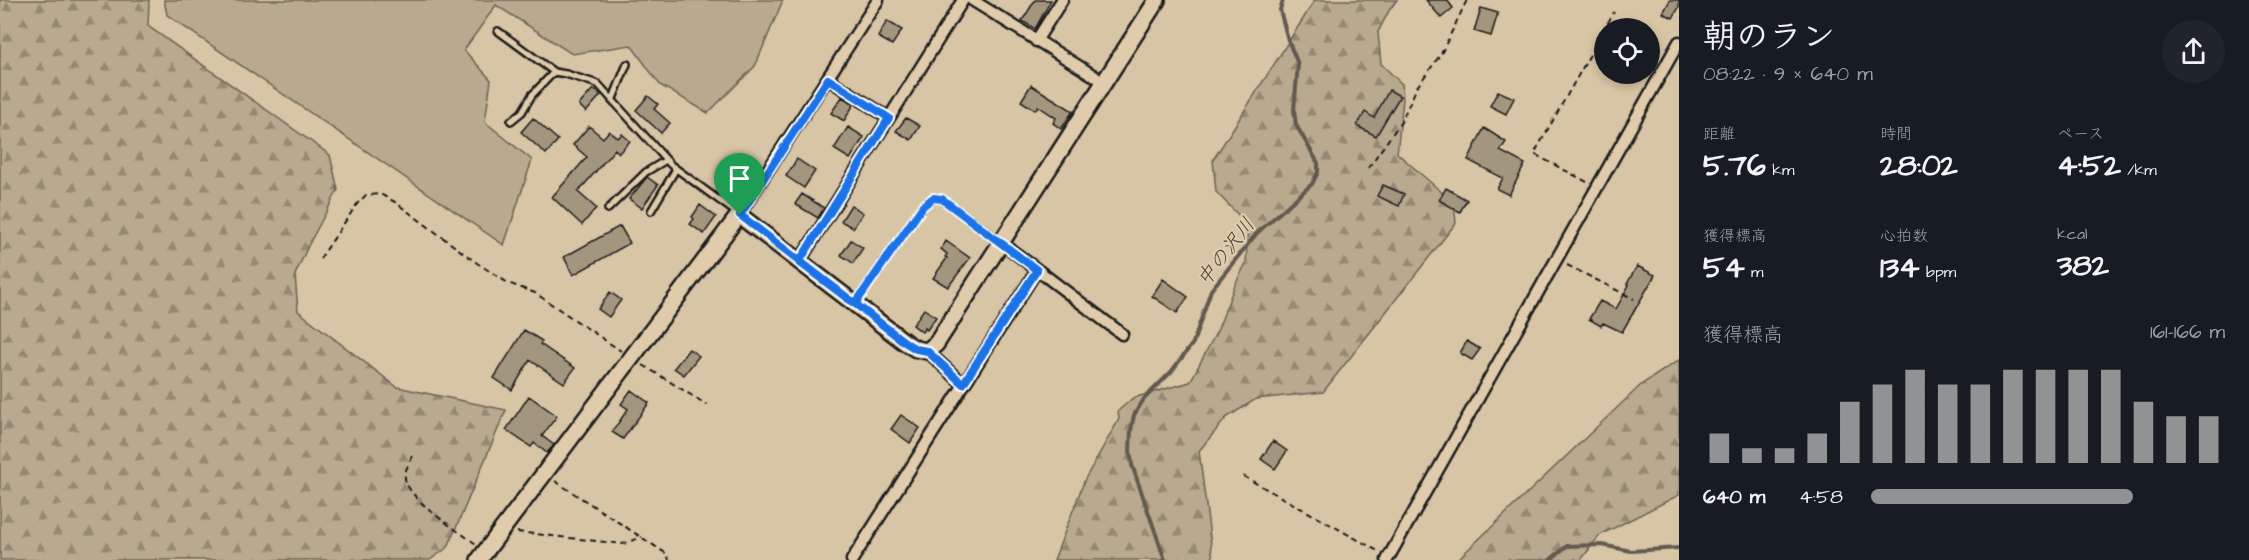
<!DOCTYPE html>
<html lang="ja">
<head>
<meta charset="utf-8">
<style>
	:root { --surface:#171b24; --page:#20242c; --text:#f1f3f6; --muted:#9ea1a6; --accent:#919294 }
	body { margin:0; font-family:"Architects Daughter","Klee One",sans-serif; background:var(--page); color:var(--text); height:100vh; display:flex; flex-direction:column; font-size:22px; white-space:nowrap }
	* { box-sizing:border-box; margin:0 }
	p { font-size:20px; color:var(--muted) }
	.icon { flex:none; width:33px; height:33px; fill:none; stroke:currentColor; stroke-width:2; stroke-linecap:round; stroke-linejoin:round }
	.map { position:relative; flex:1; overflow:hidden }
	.drawer { display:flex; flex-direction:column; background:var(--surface); width:570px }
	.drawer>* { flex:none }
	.fabs { position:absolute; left:1594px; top:18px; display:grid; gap:12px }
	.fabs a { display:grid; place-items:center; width:66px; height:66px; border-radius:50%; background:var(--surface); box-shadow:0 3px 9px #0003; font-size:30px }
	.pin { position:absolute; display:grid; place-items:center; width:51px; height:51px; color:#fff; margin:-62px -26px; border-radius:50% 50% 50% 0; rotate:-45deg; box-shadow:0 0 6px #0007 }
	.pin .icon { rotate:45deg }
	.round { display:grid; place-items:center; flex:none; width:63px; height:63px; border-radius:32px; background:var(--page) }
	.summary { display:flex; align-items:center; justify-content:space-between; height:102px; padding:0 24px }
	h1 { font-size:33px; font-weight:700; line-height:45px }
	.metrics { display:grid; grid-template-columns:repeat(3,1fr); gap:9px; height:102px; padding:6px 24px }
	.metrics div { display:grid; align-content:center }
	.metrics b { font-size:30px; font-weight:700 }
	.metrics small { font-size:16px; font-weight:400 }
	.metrics p { font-size:16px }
	.chart { height:168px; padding:12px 24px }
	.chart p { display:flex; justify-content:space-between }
	.chart svg { width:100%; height:108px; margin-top:6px; stroke:var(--accent); stroke-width:6 }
	ul { padding:0 24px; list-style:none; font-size:20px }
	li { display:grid; grid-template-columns:96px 72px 1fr; align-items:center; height:45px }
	li i { height:15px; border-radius:8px; background:var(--accent) }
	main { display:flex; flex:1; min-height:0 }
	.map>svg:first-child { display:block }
</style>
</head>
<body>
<main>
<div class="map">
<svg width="1679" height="560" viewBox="0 0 1679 560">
	<defs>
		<pattern id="forest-firs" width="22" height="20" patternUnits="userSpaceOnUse" patternTransform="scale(1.5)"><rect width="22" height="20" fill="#b9a98e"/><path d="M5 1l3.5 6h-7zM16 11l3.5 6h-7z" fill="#968973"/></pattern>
	</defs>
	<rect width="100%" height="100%" fill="#d8c5a5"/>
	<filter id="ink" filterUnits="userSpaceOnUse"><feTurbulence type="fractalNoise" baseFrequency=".0167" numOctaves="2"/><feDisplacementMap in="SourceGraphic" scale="12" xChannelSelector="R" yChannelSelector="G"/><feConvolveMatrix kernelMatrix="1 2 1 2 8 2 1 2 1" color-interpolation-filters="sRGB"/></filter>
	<g filter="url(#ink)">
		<path fill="#b9a98e" stroke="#6a6255" stroke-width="1.5" d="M164,0H783L755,66L708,113L660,85L631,45L572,54L496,5L464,50L491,80L485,122L532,160L504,245L167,15Z"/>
		<path fill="url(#forest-firs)" stroke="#6a6255" stroke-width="1.5" d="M0,0H149L148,26L330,155L338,190L308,246L295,275L298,311L397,387L506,410L448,547L430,560H0Z
			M1315,0H1397L1390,9L1378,32L1381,64L1402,84L1403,100L1397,153L1454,203L1456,223L1323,392L1256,399L1226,418L1199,451L1213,560H1054L1085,479L1119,419L1118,411L1133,398L1190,382L1218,329L1234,287L1246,263L1248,225L1216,192L1213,160Z
			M1679,360V495L1600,535L1581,560H1457L1642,384Z"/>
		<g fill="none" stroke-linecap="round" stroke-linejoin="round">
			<path stroke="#625a4f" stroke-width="4" d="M1165,560L1132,465L1130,451L1131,430L1134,415L1144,399L1171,372L1193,343L1211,290L1257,233L1312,184L1318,172V163L1296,125L1294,110L1298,64L1288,40L1280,10L1283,0
				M1550,560L1567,546L1602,545L1631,551L1679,548"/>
		</g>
		<path fill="#a3967f" stroke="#1c1c1c" stroke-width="1.5" d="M1035,0H1051L1035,29L1022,21Z
			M1426,0H1447L1453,8L1441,18Z
			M1670,0H1679V7L1673,18L1663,13Z
			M1481,8L1498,13L1491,36L1474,31Z
			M887,21L902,30L892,45L878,37Z
			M1031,85L1073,111L1061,129L1053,123L1056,118L1038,106L1035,110L1021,101Z
			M593,89L601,95L586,112L579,105Z
			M1389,90L1400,96L1376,136L1357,126L1365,112L1374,118Z
			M1498,91L1514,98L1506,114L1490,106Z
			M648,96L658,104L654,109L670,123L661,133L636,110Z
			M842,97L854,104L844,121L831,113Z
			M533,118L558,140L546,154L521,132Z
			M906,118L920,126L911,140L896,131Z
			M589,126L603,138L609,131L618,138L622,134L630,141L619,153L615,149L578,192L596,208L582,225L552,197L587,157L573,145Z
			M848,127L864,137L850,159L834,149Z
			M1484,128L1506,142L1500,151L1525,164L1509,195L1497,189L1503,178L1468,160Z
			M797,159L815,171L804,188L786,176Z
			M647,177L658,185L642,208L629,199Z
			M1383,185L1404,194L1399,206L1377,196Z
			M1446,188L1467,200L1460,212L1439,200Z
			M802,194L824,208L818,218L795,204Z
			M700,205L716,217L704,234L690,224L694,219L692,217Z
			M851,205L863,213L853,228L841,221Z
			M620,226L630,243L573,275L564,257Z
			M851,240L863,248L853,263L841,255Z
			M946,241L970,258L948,287L933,278L947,258L945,257L947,254L941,249Z
			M1637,266L1655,275L1622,332L1603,323L1601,326L1589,319L1600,301L1616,309L1629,285L1627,284Z
			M1163,279L1188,297L1177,313L1152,296Z
			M610,292L621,300L609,317L598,309Z
			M924,309L936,317L927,330L925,328L922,332L913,325Z
			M524,330L542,341L540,344L575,368L564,383L530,360L512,390L494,378Z
			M1467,341L1480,349L1472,360L1460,353Z
			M689,349L699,356L684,375L674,368Z
			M631,390L649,403L623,439L612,432L628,409L621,404Z
			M529,396L557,416L542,436L554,445L547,453L534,443L531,447L506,430Z
			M901,415L920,428L910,443L891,429Z
			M1273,441L1287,451L1275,469L1261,459Z"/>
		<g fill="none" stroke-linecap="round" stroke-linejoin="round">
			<defs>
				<path id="lane" d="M498,31L554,72L566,74L598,84L671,165L738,214
					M612,101L627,64
					M511,121L522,112L532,95L554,72
					M608,209L646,172L666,160
					M651,211L676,169
					M855,303L923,206L933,198L942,199L1001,242"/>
				<path id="street" d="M972,0L1104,82
					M1036,41L1062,0
					M889,118L963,0
					M739,215L878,0
					M1002,243L1122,334
					M799,262L889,118L828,79
					M927,351L963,384
					M852,560L1037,270
					M1387,560L1679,42"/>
				<path id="secondary" d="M479,560L739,215L906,343L916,349L927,351L936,344L1157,0"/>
			</defs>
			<use href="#lane" stroke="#1c1c1c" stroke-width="10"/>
			<use href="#street" stroke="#1c1c1c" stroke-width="15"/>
			<use href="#secondary" stroke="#1c1c1c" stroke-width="20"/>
			<path stroke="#1c1c1c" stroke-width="2" stroke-dasharray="6 4.5" stroke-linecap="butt" d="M1368,168L1401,122L1417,87L1441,54L1467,0
				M1587,182L1534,154L1614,12
				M320,259L357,204L366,195L380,194L395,202L477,263L508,283L535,293L621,351
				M1567,265L1634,299
				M643,365L707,405
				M412,456C410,462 406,468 405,474C401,496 460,532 476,544
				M1243,476L1378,551
				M555,481L667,554L669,560
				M517,532L623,544L642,537"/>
			<use href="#lane" stroke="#e0ccab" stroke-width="5"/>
			<use href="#street" stroke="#e0ccab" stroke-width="10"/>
			<use href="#secondary" stroke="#e0ccab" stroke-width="15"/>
		</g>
	</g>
	<g fill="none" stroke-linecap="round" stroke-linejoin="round" filter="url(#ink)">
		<defs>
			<path id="route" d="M740,215L906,343L916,349L927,351L963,384L1037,270L942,199L933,198L923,206L855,304L799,262L889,118L828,79L740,215"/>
		</defs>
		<use href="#route" stroke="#fff" stroke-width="12"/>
		<use href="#route" stroke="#1a73e8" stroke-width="8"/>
	</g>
	<g text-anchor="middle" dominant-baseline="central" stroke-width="4.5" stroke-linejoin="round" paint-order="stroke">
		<g font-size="20" font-style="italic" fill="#45403a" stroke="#e0ccab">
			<text transform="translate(1226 252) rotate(-52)">中の沢川</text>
		</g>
	</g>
</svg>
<div class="fabs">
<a><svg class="icon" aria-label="locate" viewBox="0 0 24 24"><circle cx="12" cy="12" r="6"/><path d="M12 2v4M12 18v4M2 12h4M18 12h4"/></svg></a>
</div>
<div class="pin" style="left:740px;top:215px;background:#1e9e55"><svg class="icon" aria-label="arrive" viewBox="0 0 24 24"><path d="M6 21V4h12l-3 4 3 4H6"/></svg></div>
</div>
<section class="drawer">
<div class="summary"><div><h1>朝のラン</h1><p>08:22 · 9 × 640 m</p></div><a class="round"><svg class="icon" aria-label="share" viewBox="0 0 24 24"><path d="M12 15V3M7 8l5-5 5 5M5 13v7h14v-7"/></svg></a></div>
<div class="metrics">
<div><p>距離</p><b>5.76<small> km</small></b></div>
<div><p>時間</p><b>28:02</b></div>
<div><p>ペース</p><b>4:52<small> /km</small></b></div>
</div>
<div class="metrics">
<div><p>獲得標高</p><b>54<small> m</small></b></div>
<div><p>心拍数</p><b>134<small> bpm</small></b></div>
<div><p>kcal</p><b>382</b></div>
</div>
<div class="chart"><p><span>獲得標高</span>161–166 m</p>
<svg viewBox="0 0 160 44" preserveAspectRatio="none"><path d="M5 44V32M15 44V38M25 44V38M35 44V32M45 44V19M55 44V12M65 44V6M75 44V12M85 44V12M95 44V6M105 44V6M115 44V6M125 44V6M135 44V19M145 44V25M155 44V25"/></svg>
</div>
<ul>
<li><b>640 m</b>4:58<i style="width:74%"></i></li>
</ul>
</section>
</main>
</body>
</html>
